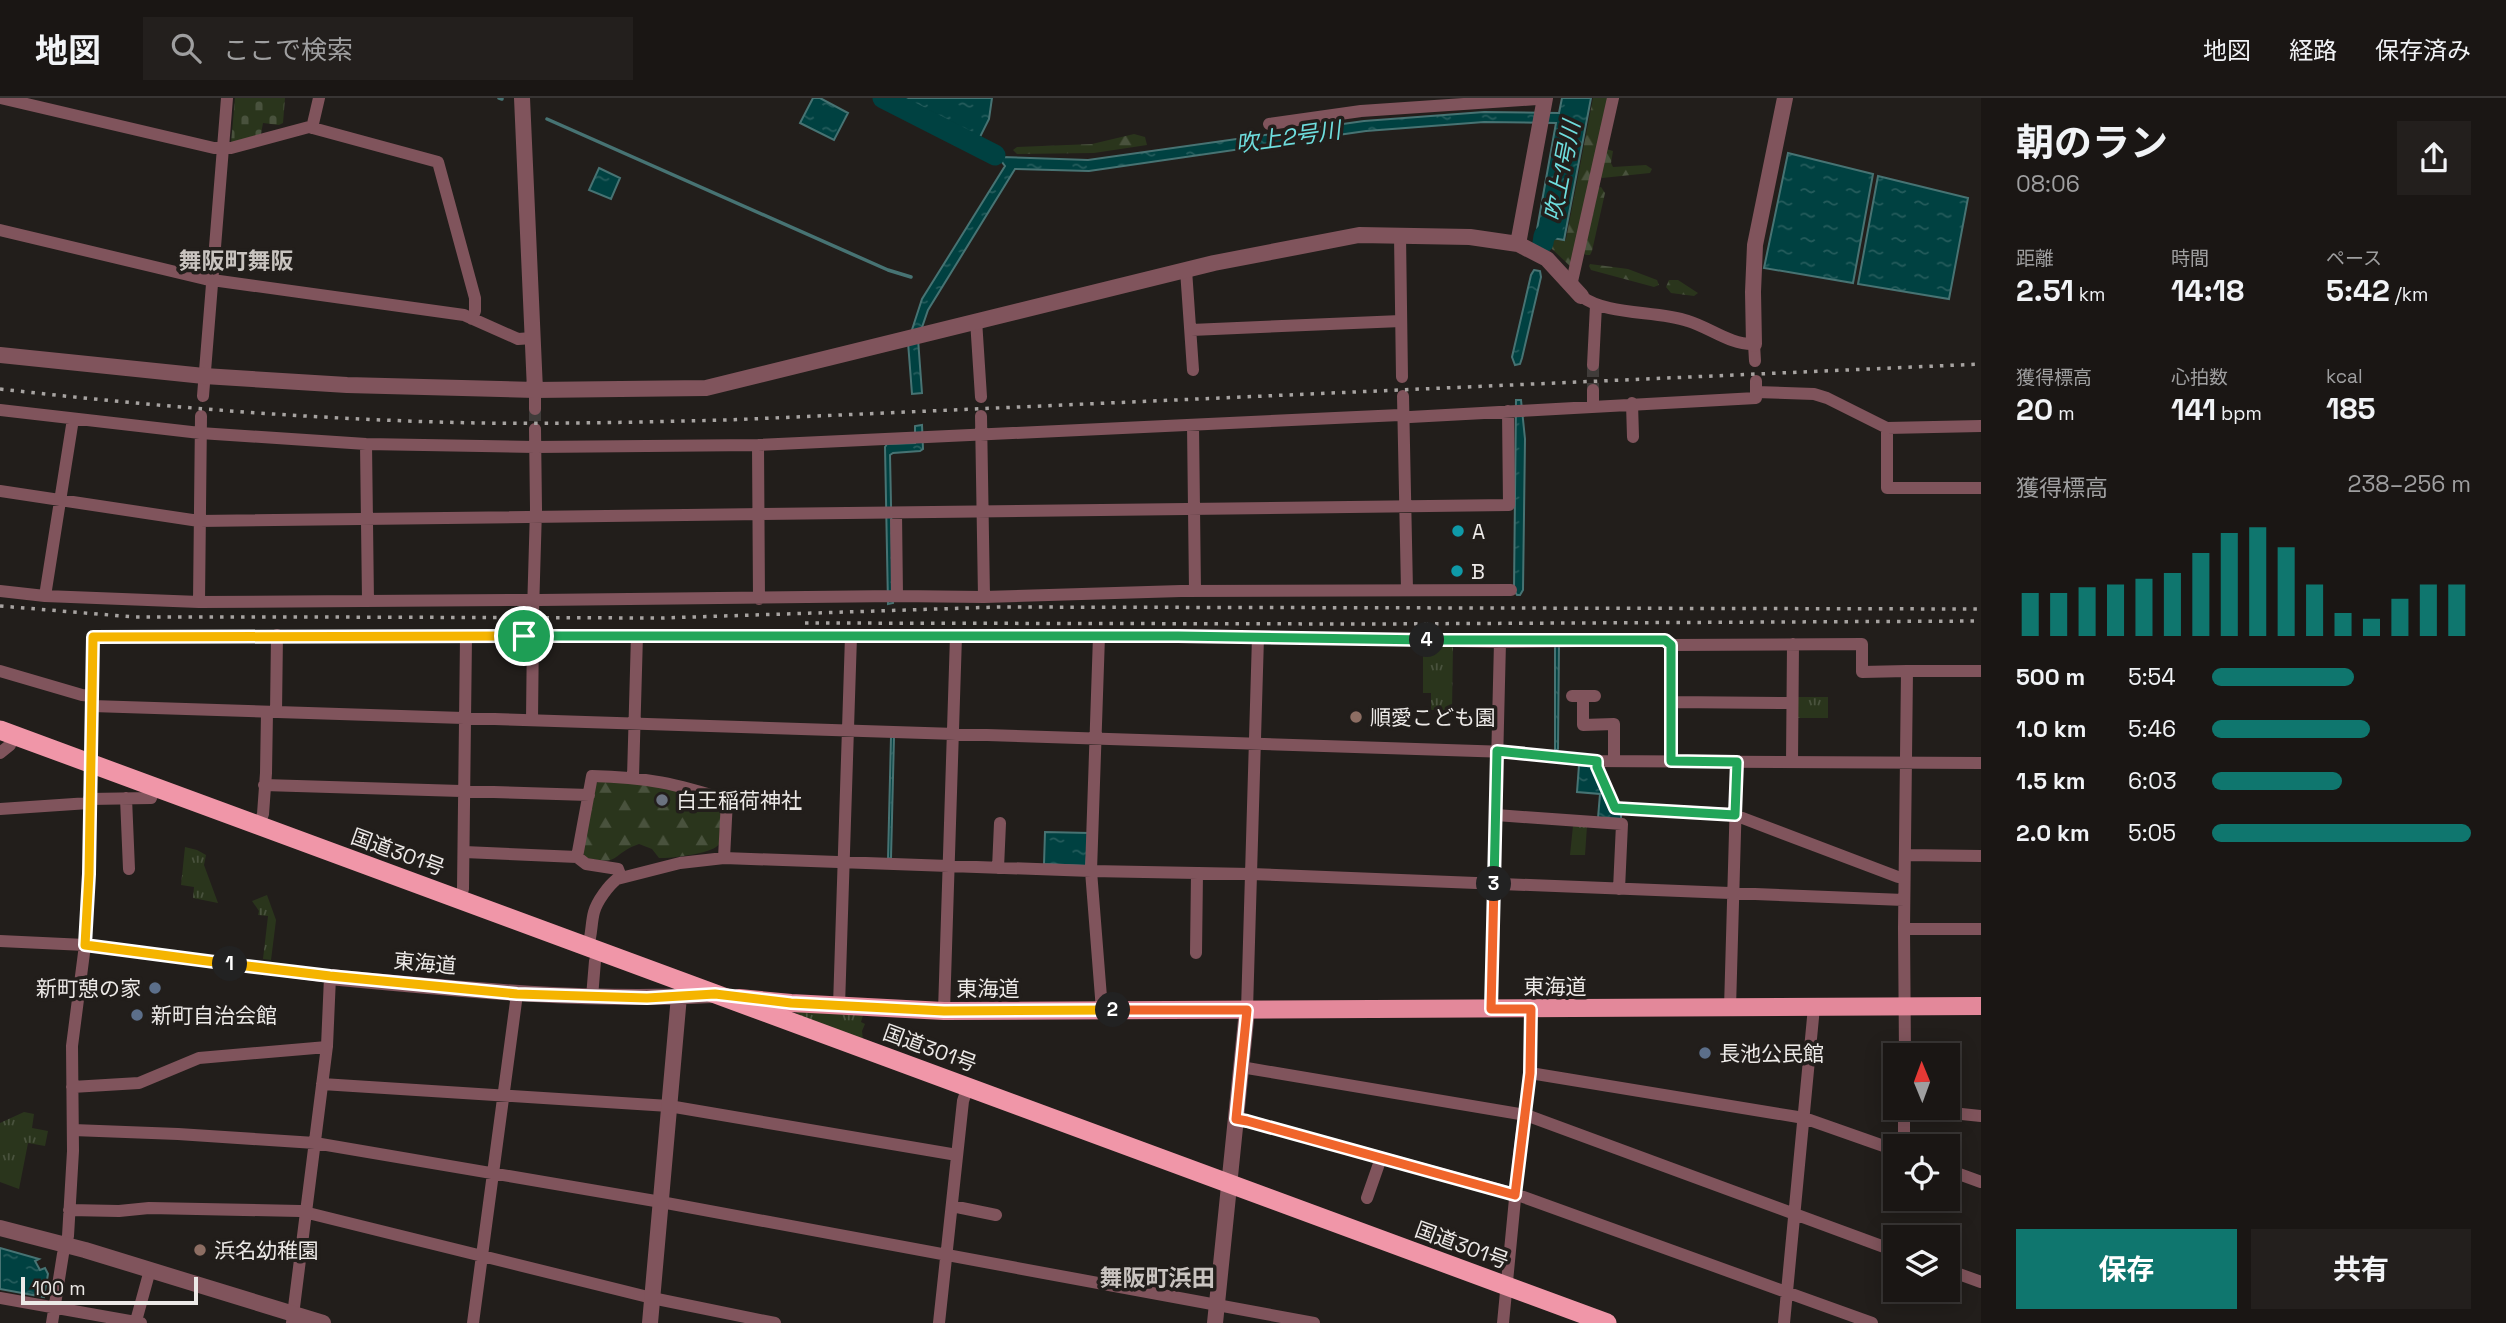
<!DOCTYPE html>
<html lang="ja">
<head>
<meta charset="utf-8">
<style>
	:root { --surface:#1a1614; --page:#231f1d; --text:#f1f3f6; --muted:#9f9fa0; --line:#383534; --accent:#0f766e }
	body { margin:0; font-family:"Space Grotesk","Noto Sans JP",sans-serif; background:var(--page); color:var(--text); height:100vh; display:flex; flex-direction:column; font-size:26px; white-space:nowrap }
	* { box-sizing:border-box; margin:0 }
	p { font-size:23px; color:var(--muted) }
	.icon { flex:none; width:38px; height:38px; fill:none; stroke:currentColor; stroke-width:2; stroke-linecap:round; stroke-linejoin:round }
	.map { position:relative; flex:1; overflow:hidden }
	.side { display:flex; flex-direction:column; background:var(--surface); width:525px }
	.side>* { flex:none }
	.needle { width:46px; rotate:359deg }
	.buttons { position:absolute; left:1883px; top:945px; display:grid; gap:14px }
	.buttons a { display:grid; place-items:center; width:77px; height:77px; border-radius:0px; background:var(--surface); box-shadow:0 4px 18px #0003,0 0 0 2px var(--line); font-size:35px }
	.scale { position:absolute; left:21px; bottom:18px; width:177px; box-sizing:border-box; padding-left:7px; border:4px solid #ece9e7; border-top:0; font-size:19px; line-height:24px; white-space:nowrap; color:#ece9e7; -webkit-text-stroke:5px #221e1b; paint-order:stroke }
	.pin { position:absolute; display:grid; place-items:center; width:60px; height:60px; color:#fff; margin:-30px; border:4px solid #fff; border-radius:50%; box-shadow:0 2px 7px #0007 }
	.km { position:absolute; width:35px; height:35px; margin:-18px; border-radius:50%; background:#222; color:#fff; font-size:19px; line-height:35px; text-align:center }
	.round { display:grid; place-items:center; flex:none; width:74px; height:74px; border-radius:0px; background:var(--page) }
	.head { display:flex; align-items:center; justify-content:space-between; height:119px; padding:0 35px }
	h1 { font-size:38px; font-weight:700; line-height:52px }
	.stats { display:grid; grid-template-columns:repeat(3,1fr); gap:10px; height:119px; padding:7px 35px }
	.stats div { display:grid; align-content:center }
	.stats b { font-size:30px; font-weight:700 }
	.stats small { font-size:19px; font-weight:400 }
	.stats p { font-size:19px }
	.chart { height:196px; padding:14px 35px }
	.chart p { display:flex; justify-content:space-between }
	.chart svg { width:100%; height:126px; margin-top:7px; stroke:var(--accent); stroke-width:6 }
	.button { display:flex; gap:14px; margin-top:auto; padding:14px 35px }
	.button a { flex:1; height:80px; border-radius:0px; background:var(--accent); color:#fff; font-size:28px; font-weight:700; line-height:80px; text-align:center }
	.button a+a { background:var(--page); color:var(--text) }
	ul { padding:0 35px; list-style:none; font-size:23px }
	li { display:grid; grid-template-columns:112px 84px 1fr; align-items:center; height:52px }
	li i { height:18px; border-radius:9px; background:var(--accent) }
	header { display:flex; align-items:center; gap:42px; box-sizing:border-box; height:98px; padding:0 35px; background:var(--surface); border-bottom:2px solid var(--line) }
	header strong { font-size:33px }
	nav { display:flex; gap:38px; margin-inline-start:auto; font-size:24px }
	.search { width:490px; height:63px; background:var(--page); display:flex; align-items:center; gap:18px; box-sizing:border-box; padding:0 24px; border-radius:0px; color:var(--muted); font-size:26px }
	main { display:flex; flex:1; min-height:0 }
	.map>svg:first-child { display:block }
</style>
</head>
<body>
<header>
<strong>地図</strong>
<div class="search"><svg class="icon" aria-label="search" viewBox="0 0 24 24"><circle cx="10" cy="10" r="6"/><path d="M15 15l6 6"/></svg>ここで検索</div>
<nav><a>地図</a><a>経路</a><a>保存済み</a></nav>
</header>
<main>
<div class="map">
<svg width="1981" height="1225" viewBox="0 0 1981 1225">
	<defs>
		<pattern id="grass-tufts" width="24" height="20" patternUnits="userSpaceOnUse" patternTransform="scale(1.75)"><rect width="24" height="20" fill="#2a351c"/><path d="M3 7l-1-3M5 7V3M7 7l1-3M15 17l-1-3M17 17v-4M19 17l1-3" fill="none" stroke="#49523d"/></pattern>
		<pattern id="forest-firs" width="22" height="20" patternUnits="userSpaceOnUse" patternTransform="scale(1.75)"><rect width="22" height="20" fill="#2a351c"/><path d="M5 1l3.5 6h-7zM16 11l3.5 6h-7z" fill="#49523d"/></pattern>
		<pattern id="cemetery-stones" width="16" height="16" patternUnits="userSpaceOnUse" patternTransform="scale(1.75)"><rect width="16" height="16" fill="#2a351c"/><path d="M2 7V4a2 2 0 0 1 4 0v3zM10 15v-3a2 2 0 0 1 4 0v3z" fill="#49523d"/></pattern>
		<pattern id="water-ripples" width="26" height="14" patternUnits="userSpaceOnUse" patternTransform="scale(1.75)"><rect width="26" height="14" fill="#004141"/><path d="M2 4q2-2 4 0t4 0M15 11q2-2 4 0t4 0" fill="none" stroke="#255c5c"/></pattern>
	</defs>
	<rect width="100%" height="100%" fill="#221e1b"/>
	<path fill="url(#grass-tufts)" d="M1423,548H1453L1452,612H1431V595H1423Z
		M1797,599H1828V620H1797Z
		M1573,728H1587L1585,757H1570Z
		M185,749L197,752L206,757L204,767L218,805L193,800L194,789L181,787Z
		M267,797L276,822L271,862L263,861L268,818L258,817L259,813L252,803Z
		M798,911L864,914L861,924L865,926L862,933L863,942L796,918Z
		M24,1014L34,1016L32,1030L48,1033L45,1048L28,1045L19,1091L0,1084V1025Z"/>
	<path fill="url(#forest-firs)" d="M1593,0H1610L1571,169L1552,151L1548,143L1552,141L1564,143L1566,141Z
		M1134,36L1145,39L1147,47L1094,55L1017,56L1013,52L1017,49L1092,46Z
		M1606,51L1613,53L1611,65L1613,69L1646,67L1652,71L1650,75L1602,80L1600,77Z
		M1601,89L1605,95L1592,153L1590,157H1586L1583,155L1597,90Z
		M1590,166L1628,171L1657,182L1659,187L1654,189L1591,172L1589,168Z
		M1669,182H1678L1698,195L1694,198L1671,195L1666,189Z
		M633,682L722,705C721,715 723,738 719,746C715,755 670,761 659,760L652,751L639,746C610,756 622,769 584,759L583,749L596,686L599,683Z"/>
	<path fill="url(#cemetery-stones)" d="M235,0H285L283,25L279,27L263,25L261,36L231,45Z"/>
	<path fill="url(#water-ripples)" stroke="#477373" stroke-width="2" d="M813,0H820L848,15L834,42L800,25Z
		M900,0H992L989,21L979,41Z
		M1562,0H1591L1564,142L1536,137L1556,25L1484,24L1366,33L1089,73L1015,71L928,212L918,241L922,295L912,296L908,244L922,201L1005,68L1002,64L1003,59L1088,62L1364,23L1484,14L1559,15Z
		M1788,55L1873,76L1853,185L1764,170Z
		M599,70L620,80L611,101L589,92Z
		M1878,78L1968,100L1949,201L1858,186Z
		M1534,172L1540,173L1541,179L1522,260L1520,266L1515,267L1512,259L1531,177Z
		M1516,302H1521L1525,341L1523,492L1520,497H1517L1514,492Z
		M922,327L923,351L920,353L893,355L890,357L893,505L888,506L885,349L887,346L915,345V328Z
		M1555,546H1559L1558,651L1555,653Z
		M891,639H894L891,760L888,761Z
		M1579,667L1592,668L1621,713V721L1598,720L1600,696L1577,694Z
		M1045,734L1089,735L1086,768L1044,766Z
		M0,1150L39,1161L35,1163L40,1172L45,1170L48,1176L44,1199L0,1191Z"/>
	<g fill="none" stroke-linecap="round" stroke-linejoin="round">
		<path stroke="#477373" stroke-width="3.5" d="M499,0L502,1
			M547,21L888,172L911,179"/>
		<path stroke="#004141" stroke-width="21" d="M883,0L995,57
			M1543,145L1544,138L1552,130L1555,112"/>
		<path stroke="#403c3a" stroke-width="12" stroke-dasharray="12 6" stroke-linecap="butt" d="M1593,267V292
			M535,311V331"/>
		<path stroke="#80545c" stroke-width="12" d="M1,0L214,50H231L309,29L438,64L475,200V213L472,221
			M1269,26L1361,13L1537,1L1545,2
			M312,30L319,0
			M0,132L205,181L464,217L518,241L533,240
			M1400,137L1402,279
			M1186,172L1193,272
			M1571,188L1613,0
			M1581,198C1607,218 1656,212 1688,223C1711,230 1730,247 1754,246L1755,263
			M976,222L981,299
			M1191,232L1401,223
			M1593,267L1596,207
			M535,292V311
			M1593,292V308
			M1756,294L1814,296L1827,300L1887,330L1981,328
			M203,298L227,0
			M1403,298L1407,492
			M1632,305L1633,339
			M0,312L200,335L366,346L535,349L758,347L1400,317L1410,319L1756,300V283
			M981,318L984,499
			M1193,327L1195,493
			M1887,330V390H1981
			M366,346L368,503
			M758,347L759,501
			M0,393L199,423L1509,407L1508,313
			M896,415L897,498
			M0,493L45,498L199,504L525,502
			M45,498L73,321
			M539,502L897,498L984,499L1181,493L1511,492
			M199,504L201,318
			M533,514L536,411L535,331
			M539,538L1258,539L1500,544L1665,542L1671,547L1862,546V574L1907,573
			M1099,538L1091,773L1102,912
			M0,573L82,597L92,598
			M1572,598H1595
			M1583,598V627L1614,626V663
			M1671,604L1792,605
			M92,608L1508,654L1589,663L1981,665
			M276,614L277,537
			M532,622L533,530
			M0,655L10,647L14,637
			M1597,663V669L1615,710L1732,716L1898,779H1904
			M1671,663V547
			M1792,664L1793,546
			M633,679L637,537
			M264,687L589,697
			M126,700L129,771
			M89,701L151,700L155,689
			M0,711L89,705
			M1496,717L1622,726L1619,791
			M259,727L263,716L266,675L267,614
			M464,754L577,759L586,766L618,771L621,779
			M1906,757L1981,758
			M577,759L592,678C646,679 677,686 727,702L724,760
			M998,770L1000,725
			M459,801L463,791L466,539
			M1904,831H1981
			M0,843L85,847L330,879L327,948L292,1225
			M588,848C592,836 591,825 594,814C597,803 609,787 617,781L680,765L724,760L1091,773L1251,776L1904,802
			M1196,855L1197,775
			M592,899L595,863
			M839,908L851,538
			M1730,910L1737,664
			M1491,911L1500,544
			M1247,912L1258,539
			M944,913L956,538
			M1905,957L1904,831L1907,573H1981
			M1241,969L1526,1017L1895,1153
			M1530,975L1804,1020L1895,1052
			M322,986L669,1008L957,1057
			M72,989L139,985L199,960L327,949
			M1904,1010L1981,1018
			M1235,1021L1247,1023L1515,1096L1872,1225
			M73,1032L178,1036L315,1045L661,1104L1314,1225
			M1904,1048V1010
			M1948,1072L1981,1084
			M1367,1100L1381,1060
			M952,1108L996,1117
			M69,1112L119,1113L149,1110L300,1113L652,1200L775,1225
			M1948,1172L1981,1184
			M0,1200L141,1225
			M136,1223L150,1172
			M52,1225L63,1156L68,1138L73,1053L72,948L85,847L89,776L93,539L525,538
			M473,1225L517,896
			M939,1225L963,1003L968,988
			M1503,1225L1520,1049L1530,975L1531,911
			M1784,1225L1814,909"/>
		<path stroke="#80545c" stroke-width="16" d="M522,0L535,292
			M1518,146L1545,0
			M1754,246L1753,194L1755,147L1785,0
			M0,257L204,278L347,287L535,292L706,290L1214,165L1359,137L1470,139L1518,146L1547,161L1581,198
			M330,879C457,891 584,904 712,897
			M0,1130L85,1152L323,1225
			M650,1225L679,898L683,890
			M1215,1225L1247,912"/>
		<path stroke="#e3889a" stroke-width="18" d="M739,900L791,905L944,913L1981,908"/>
		<path stroke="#f096a8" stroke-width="19" d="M0,632L1607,1225"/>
		<path stroke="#a7a3a1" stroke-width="3.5" stroke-dasharray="3.5 7" stroke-linecap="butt" d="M0,291C160,309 319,322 480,325C563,326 646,324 728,322L1981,266
			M0,508L134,519H306L662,520L998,509L1981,511
			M805,525L1372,526L1981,523"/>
		<path stroke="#80545c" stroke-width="12" d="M525,502H539
			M525,538H539"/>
	</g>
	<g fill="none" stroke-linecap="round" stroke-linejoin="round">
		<defs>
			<path id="split-1" d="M230,866L85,847L89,776L93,539L524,538"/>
			<path id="split-2" d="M230,866L330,878L517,896L647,900L715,896L791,905L944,913L1113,912"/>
			<path id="split-3" d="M1113,912H1247L1236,1021L1247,1023L1515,1097L1530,975L1531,911H1491L1494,786"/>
			<path id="split-4" d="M1427,542H1665L1671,547V663L1737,664L1735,717L1615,710L1597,669V663L1497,653L1494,786"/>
			<path id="split-5" d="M524,538H1178L1427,542"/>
		</defs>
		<use href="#split-1" stroke="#fff" stroke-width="14"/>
		<use href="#split-2" stroke="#fff" stroke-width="14"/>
		<use href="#split-3" stroke="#fff" stroke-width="14"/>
		<use href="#split-4" stroke="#fff" stroke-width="14"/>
		<use href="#split-5" stroke="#fff" stroke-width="14"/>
		<use href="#split-1" stroke="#f5b400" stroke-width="9"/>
		<use href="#split-2" stroke="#f5b400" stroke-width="9"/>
		<use href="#split-3" stroke="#f0652b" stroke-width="9"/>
		<use href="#split-4" stroke="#22a559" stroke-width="9"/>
		<use href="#split-5" stroke="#22a559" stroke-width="9"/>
	</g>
	<g fill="#0f9aa8" stroke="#221e1b" stroke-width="2.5">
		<circle cx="1458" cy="433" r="7"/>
		<circle cx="1457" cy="473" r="7"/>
	</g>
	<g fill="#8d6e63" stroke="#221e1b" stroke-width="2.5">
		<circle cx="1356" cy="619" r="7"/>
		<circle cx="200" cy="1152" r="7"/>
	</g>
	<circle fill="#6b7280" stroke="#221e1b" stroke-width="2.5" cx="662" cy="702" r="7"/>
	<g fill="#5c6f8a" stroke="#221e1b" stroke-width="2.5">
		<circle cx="155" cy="890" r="7"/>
		<circle cx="137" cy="917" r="7"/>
		<circle cx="1705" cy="955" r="7"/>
	</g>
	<g text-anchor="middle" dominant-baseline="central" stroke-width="7" stroke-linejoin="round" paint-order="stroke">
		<g font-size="21" fill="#ece9e7" stroke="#221e1b" text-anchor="start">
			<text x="1472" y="433">A</text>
			<text x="1471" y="473">B</text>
			<text x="1370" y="619">順愛こども園</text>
			<text x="676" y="702">白王稲荷神社</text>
			<text x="141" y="890" text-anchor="end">新町憩の家</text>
			<text x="151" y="917">新町自治会館</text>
			<text x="1719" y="955">長池公民館</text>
			<text x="214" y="1152">浜名幼稚園</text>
		</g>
		<g font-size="21" fill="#ece9e7" stroke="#221e1b">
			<text transform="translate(398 754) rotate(20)">国道301号</text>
			<text transform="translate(425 865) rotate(5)">東海道</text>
			<text x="1555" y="888">東海道</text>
			<text x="988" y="890">東海道</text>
			<text transform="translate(930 950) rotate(20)">国道301号</text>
			<text transform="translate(1462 1147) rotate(20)">国道301号</text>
		</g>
		<g font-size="23" font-style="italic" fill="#6edede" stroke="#221e1b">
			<text transform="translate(1288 39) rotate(-8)">吹上2号川</text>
			<text transform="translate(1562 73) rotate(-79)">吹上1号川</text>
		</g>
		<g font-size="23" font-weight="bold" fill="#c9c4c0" stroke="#221e1b">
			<text x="236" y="163">舞阪町舞阪</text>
			<text x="1157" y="1180">舞阪町浜田</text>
		</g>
	</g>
</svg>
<div class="buttons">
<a><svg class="needle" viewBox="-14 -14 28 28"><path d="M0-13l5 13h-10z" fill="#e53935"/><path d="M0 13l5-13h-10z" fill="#9f9fa0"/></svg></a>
<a><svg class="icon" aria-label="locate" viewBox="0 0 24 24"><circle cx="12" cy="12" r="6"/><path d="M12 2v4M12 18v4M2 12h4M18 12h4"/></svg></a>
<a><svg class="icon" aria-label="layers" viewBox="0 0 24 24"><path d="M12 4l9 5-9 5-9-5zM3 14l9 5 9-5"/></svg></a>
</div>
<div class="scale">100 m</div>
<div class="pin" style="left:524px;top:538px;background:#1e9e55"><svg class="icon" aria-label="arrive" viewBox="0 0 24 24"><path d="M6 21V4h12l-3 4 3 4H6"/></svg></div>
<b class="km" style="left:230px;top:866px">1</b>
<b class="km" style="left:1113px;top:912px">2</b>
<b class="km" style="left:1494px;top:786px">3</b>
<b class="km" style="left:1427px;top:542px">4</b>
</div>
<section class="side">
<div class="head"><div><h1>朝のラン</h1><p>08:06</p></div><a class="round"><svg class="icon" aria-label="share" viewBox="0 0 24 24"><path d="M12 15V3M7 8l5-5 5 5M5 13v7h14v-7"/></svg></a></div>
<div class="stats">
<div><p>距離</p><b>2.51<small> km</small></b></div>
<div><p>時間</p><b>14:18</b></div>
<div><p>ペース</p><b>5:42<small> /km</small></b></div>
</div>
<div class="stats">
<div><p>獲得標高</p><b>20<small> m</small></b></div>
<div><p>心拍数</p><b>141<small> bpm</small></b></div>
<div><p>kcal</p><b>185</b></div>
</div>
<div class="chart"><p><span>獲得標高</span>238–256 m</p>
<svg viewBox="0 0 160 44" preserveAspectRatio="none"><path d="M5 44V29M15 44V29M25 44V27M35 44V26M45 44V24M55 44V22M65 44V15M75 44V8M85 44V6M95 44V13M105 44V26M115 44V36M125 44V38M135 44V31M145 44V26M155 44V26"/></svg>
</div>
<ul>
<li><b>500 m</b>5:54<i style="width:55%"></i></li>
<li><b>1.0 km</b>5:46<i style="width:61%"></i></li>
<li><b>1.5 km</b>6:03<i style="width:50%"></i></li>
<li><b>2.0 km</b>5:05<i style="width:100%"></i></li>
</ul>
<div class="button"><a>保存</a><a>共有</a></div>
</section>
</main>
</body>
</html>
